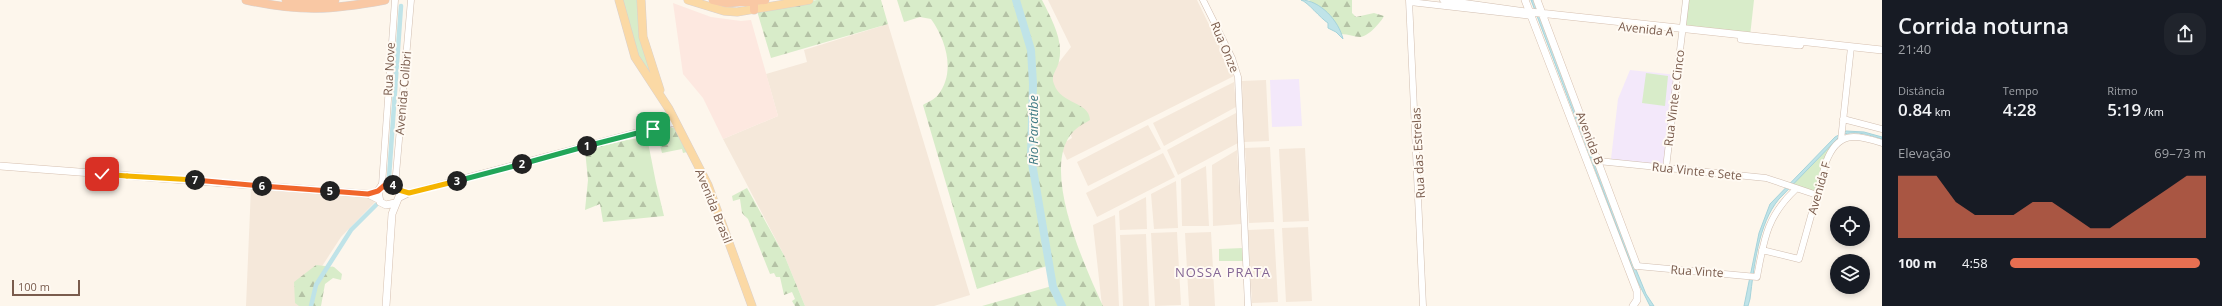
<!DOCTYPE html>
<html lang="pt">
<head>
<meta charset="utf-8">
<style>
	:root { --surface:#171b24; --page:#20242c; --text:#f1f3f6; --muted:#9ea1a6; --accent:#e76f51 }
	body { margin:0; font-family:"Open Sans",sans-serif; background:var(--page); color:var(--text); height:100vh; display:flex; flex-direction:column; font-size:15px; white-space:nowrap }
	* { box-sizing:border-box; margin:0 }
	p { font-size:13px; color:var(--muted) }
	.icon { flex:none; width:22px; height:22px; fill:none; stroke:currentColor; stroke-width:2; stroke-linecap:round; stroke-linejoin:round }
	.map { position:relative; flex:1; overflow:hidden }
	.side { display:flex; flex-direction:column; background:var(--surface); width:340px }
	.side>* { flex:none }
	.buttons { position:absolute; left:1830px; top:206px; display:grid; gap:8px }
	.buttons a { display:grid; place-items:center; width:40px; height:40px; border-radius:50%; background:var(--surface); box-shadow:0 2px 6px #0003; font-size:20px }
	.scale { position:absolute; left:12px; bottom:10px; width:68px; box-sizing:border-box; padding-left:4px; border:2px solid #7a5c4d; border-top:0; font-size:11px; line-height:14px; white-space:nowrap; color:#7a5c4d; -webkit-text-stroke:3px #fffaf3; paint-order:stroke }
	.pin { position:absolute; display:grid; place-items:center; width:34px; height:34px; color:#fff; margin:-17px; border-radius:8px; box-shadow:0 2px 6px #0006 }
	.km { position:absolute; width:20px; height:20px; margin:-10px; border-radius:50%; background:#222; color:#fff; font-size:11px; line-height:20px; text-align:center }
	.round { display:grid; place-items:center; flex:none; width:42px; height:42px; border-radius:16px; background:var(--page) }
	.headline { display:flex; align-items:center; justify-content:space-between; height:68px; padding:0 16px }
	h1 { font-size:22px; font-weight:600; line-height:30px }
	.metrics { display:grid; grid-template-columns:repeat(3,1fr); gap:6px; height:68px; padding:4px 16px }
	.metrics div { display:grid; align-content:center }
	.metrics b { font-size:17px; font-weight:600 }
	.metrics small { font-size:11px; font-weight:400 }
	.metrics p { font-size:11px }
	.chart { height:112px; padding:8px 16px }
	.chart p { display:flex; justify-content:space-between }
	.chart svg { width:100%; height:72px; margin-top:4px; fill:var(--accent); opacity:.7 }
	ul { padding:0 16px; list-style:none; font-size:13px }
	li { display:grid; grid-template-columns:64px 48px 1fr; align-items:center; height:30px }
	li i { height:10px; border-radius:5px; background:var(--accent) }
	main { display:flex; flex:1; min-height:0 }
	.map>svg:first-child { display:block }
</style>
</head>
<body>
<main>
<div class="map">
<svg width="1882" height="306" viewBox="0 0 1882 306">
	<defs>
		<pattern id="forest-firs" width="22" height="20" patternUnits="userSpaceOnUse"><rect width="22" height="20" fill="#d8ecc9"/><path d="M5 1l3.5 6h-7zM16 11l3.5 6h-7z" fill="#b4c2a5"/></pattern>
	</defs>
	<rect width="100%" height="100%" fill="#fdf6ec"/>
	<path fill="#f5e8da" d="M1048,0H1197L1234,76L1067,160L1060,145L1072,138L1049,75L1071,47Z
		M888,24L970,295L934,306H805L785,257L723,139L778,116L766,74L807,62L804,50Z
		M1266,80L1269,141L1244,142L1242,81Z
		M1234,82L1236,107L1164,146L1153,123Z
		M1236,113L1238,143L1178,175L1167,150Z
		M1148,125L1161,149L1088,186L1077,162Z
		M1270,147L1274,222L1249,223L1245,148Z
		M1305,148L1309,221L1283,222L1279,149Z
		M1237,150L1241,224L1213,226L1212,165Z
		M1163,153L1175,177L1097,217L1086,193Z
		M1206,166L1209,226H1182L1181,179Z
		M1176,181L1178,228L1154,229L1151,194Z
		M251,187L374,198L375,202L341,237L328,257L317,274L306,306H246Z
		M1146,197L1147,229L1120,230L1119,211Z
		M1115,215L1119,306H1102L1093,225Z
		M1308,227L1312,301L1286,302L1282,228Z
		M1274,229L1278,302L1252,303L1248,230Z
		M1177,232L1181,305L1155,306L1151,233Z
		M1211,232L1215,306H1189L1185,233Z
		M1146,234L1149,306H1123L1120,235Z"/>
	<path fill="#fde8e0" d="M673,3L711,17L741,21L751,20L778,116L723,139L703,98L683,74Z"/>
	<path fill="#f3e8fa" d="M1630,70L1677,75L1667,166L1611,159L1618,99Z
		M1299,79L1302,126L1272,127L1270,80Z"/>
	<path fill="#d8ecc9" d="M620,0H640L653,82L643,70Z
		M1685,0H1754L1750,36L1683,29Z
		M1646,73L1668,76L1665,106L1642,103Z
		M647,137L656,183L637,187L627,140Z
		M1832,144L1816,193L1791,185Z
		M1243,248L1244,261H1219V249Z"/>
	<path fill="url(#forest-firs)" d="M817,0H881L888,24L771,58L757,11Z
		M897,0H1042C1051,18 1064,40 1059,61C1058,69 1050,75 1054,84C1061,105 1089,101 1090,120C1085,123 1077,127 1073,132C1039,168 1086,269 1103,306H982L1052,286L1047,266L977,289L923,105C928,102 935,99 938,95C956,72 946,40 931,19L920,17L904,22Z
		M1309,0H1352V13L1356,17L1374,13L1384,16C1381,22 1368,37 1360,37C1354,37 1349,34 1341,34Z
		M666,126L674,128L687,152L683,153L682,149L662,153L656,129Z
		M627,140H631L637,167L647,183H656L664,216L603,222L600,204L585,210L588,180L585,150Z
		M747,188L785,257L805,306H795L792,301L795,299L792,292L784,295L780,277H776L774,273L770,274L748,219L742,213L740,199L733,201L732,196Z
		M316,265L334,267L342,274L341,280L333,278L325,284L321,306H299L295,303L294,282Z"/>
	<path fill="#bfe3e8" stroke="#a5d3da" d="M1301,0C1320,0 1339,21 1343,39L1336,32L1328,28V23C1320,18 1308,2 1301,0Z
		M1531,0H1534L1630,255L1646,294L1654,306H1650L1636,278Z
		M1846,131L1864,132L1882,137V139C1869,135 1853,129 1840,136L1779,199C1758,224 1754,267 1750,299L1748,306H1744L1759,233L1770,204L1835,137Z"/>
	<g fill="none" stroke-linecap="round" stroke-linejoin="round">
		<path stroke="#bfe3e8" stroke-width="4.5" d="M389,177L401,6
			M311,306L316,285L351,230L376,205"/>
		<path stroke="#bfe3e8" stroke-width="8" d="M1016,0L1031,50L1033,84L1031,157L1053,287L1062,306"/>
		<defs>
			<path id="tertiary" d="M1203,0L1232,58L1238,77L1248,306
				M1409,0L1423,306
				M1443,0L1530,12
				M1410,2L1532,16
				M1843,119L1882,129
				M1841,140L1851,47
				M1598,161L1766,178L1817,195
				M1666,168L1686,0
				M382,185L395,0
				M395,186L411,0
				M399,198L409,193L676,122
				M1762,250L1799,259L1826,162C1838,131 1855,134 1882,143
				M1637,266L1757,277C1764,239 1767,216 1796,189"/>
			<path id="secondary" d="M1525,0L1637,291V300L1633,306
				M1537,0L1637,266
				M1530,12L1882,50
				M1741,39L1800,45
				M0,166L368,194L378,199
				M386,306L392,214L400,194L397,188L392,184L382,185L378,191L380,202L386,205L395,203"/>
			<path id="primary" d="M619,0L635,57L669,109L708,185L752,306
				M641,0L643,37L660,90
				M688,0L724,11L737,12L809,0"/>
			<path id="trunk" d="M246,0C301,12 331,10 385,0
				M286,0L317,2L335,0
				M713,0L727,3L765,0
				M754,0V10"/>
		</defs>
		<use href="#tertiary" stroke="#d1beb0" stroke-width="7"/>
		<use href="#secondary" stroke="#d6c0b0" stroke-width="8"/>
		<use href="#primary" stroke="#dad1cd" stroke-width="9"/>
		<use href="#trunk" stroke="#dad1cd" stroke-width="9"/>
		<use href="#tertiary" stroke="#fff" stroke-width="6"/>
		<use href="#secondary" stroke="#fff" stroke-width="7"/>
		<use href="#primary" stroke="#fbd9a5" stroke-width="8"/>
		<use href="#trunk" stroke="#f9c8a4" stroke-width="8"/>
	</g>
	<g fill="none" stroke-linecap="round" stroke-linejoin="round">
		<defs>
			<path id="split-1" d="M587,146L653,129"/>
			<path id="split-2" d="M522,164L587,146"/>
			<path id="split-3" d="M457,181L522,164"/>
			<path id="split-4" d="M393,185L399,190L409,193L457,181"/>
			<path id="split-5" d="M330,191L368,194L378,191L386,184L393,185"/>
			<path id="split-6" d="M262,186L330,191"/>
			<path id="split-7" d="M195,180L262,186"/>
			<path id="split-8" d="M127,176L195,180"/>
			<path id="split-9" d="M102,174L127,176"/>
		</defs>
		<use href="#split-1" stroke="#fff" stroke-width="8"/>
		<use href="#split-2" stroke="#fff" stroke-width="8"/>
		<use href="#split-3" stroke="#fff" stroke-width="8"/>
		<use href="#split-4" stroke="#fff" stroke-width="8"/>
		<use href="#split-5" stroke="#fff" stroke-width="8"/>
		<use href="#split-6" stroke="#fff" stroke-width="8"/>
		<use href="#split-7" stroke="#fff" stroke-width="8"/>
		<use href="#split-8" stroke="#fff" stroke-width="8"/>
		<use href="#split-9" stroke="#fff" stroke-width="8"/>
		<use href="#split-1" stroke="#22a559" stroke-width="5"/>
		<use href="#split-2" stroke="#22a559" stroke-width="5"/>
		<use href="#split-3" stroke="#22a559" stroke-width="5"/>
		<use href="#split-4" stroke="#f5b400" stroke-width="5"/>
		<use href="#split-5" stroke="#f0652b" stroke-width="5"/>
		<use href="#split-6" stroke="#f0652b" stroke-width="5"/>
		<use href="#split-7" stroke="#f0652b" stroke-width="5"/>
		<use href="#split-8" stroke="#f5b400" stroke-width="5"/>
		<use href="#split-9" stroke="#f5b400" stroke-width="5"/>
	</g>
	<g text-anchor="middle" dominant-baseline="central" stroke-width="4" stroke-linejoin="round" paint-order="stroke">
		<g font-size="12" fill="#7a5c4d" stroke="#fffaf3">
			<text transform="translate(1646 29) rotate(6)">Avenida A</text>
			<text transform="translate(1225 47) rotate(67)">Rua Onze</text>
			<text transform="translate(389 69) rotate(-87)">Rua Nove</text>
			<text transform="translate(403 93) rotate(-85)">Avenida Colibri</text>
			<text transform="translate(1674 98) rotate(-83)">Rua Vinte e Cinco</text>
			<text transform="translate(1590 138) rotate(69)">Avenida B</text>
			<text transform="translate(1418 153) rotate(-93)">Rua das Estrelas</text>
			<text transform="translate(1697 171) rotate(6)">Rua Vinte e Sete</text>
			<text transform="translate(1819 188) rotate(-74)">Avenida F</text>
			<text transform="translate(714 206) rotate(68)">Avenida Brasil</text>
			<text transform="translate(1697 271) rotate(4)">Rua Vinte</text>
		</g>
		<g font-size="13" font-style="italic" fill="#437c86" stroke="#fffaf3">
			<text transform="translate(1033 130) rotate(-90)">Rio Paratibe</text>
		</g>
		<g font-size="13" letter-spacing="1" fill="#846695" stroke="#fffaf3">
			<text x="1223" y="272">NOSSA PRATA</text>
		</g>
	</g>
</svg>
<div class="buttons">
<a><svg class="icon" aria-label="locate" viewBox="0 0 24 24"><circle cx="12" cy="12" r="6"/><path d="M12 2v4M12 18v4M2 12h4M18 12h4"/></svg></a>
<a><svg class="icon" aria-label="layers" viewBox="0 0 24 24"><path d="M12 4l9 5-9 5-9-5zM3 14l9 5 9-5"/></svg></a>
</div>
<div class="scale">100 m</div>
<div class="pin" style="left:653px;top:129px;background:#1e9e55"><svg class="icon" aria-label="arrive" viewBox="0 0 24 24"><path d="M6 21V4h12l-3 4 3 4H6"/></svg></div>
<div class="pin" style="left:102px;top:174px;background:#d93025"><svg class="icon" aria-label="check" viewBox="0 0 24 24"><path d="M5 12l5 5 9-10"/></svg></div>
<b class="km" style="left:587px;top:146px">1</b>
<b class="km" style="left:522px;top:164px">2</b>
<b class="km" style="left:457px;top:181px">3</b>
<b class="km" style="left:393px;top:185px">4</b>
<b class="km" style="left:330px;top:191px">5</b>
<b class="km" style="left:262px;top:186px">6</b>
<b class="km" style="left:195px;top:180px">7</b>
</div>
<section class="side">
<div class="headline"><div><h1>Corrida noturna</h1><p>21:40</p></div><a class="round"><svg class="icon" aria-label="share" viewBox="0 0 24 24"><path d="M12 15V3M7 8l5-5 5 5M5 13v7h14v-7"/></svg></a></div>
<div class="metrics">
<div><p>Distância</p><b>0.84<small> km</small></b></div>
<div><p>Tempo</p><b>4:28</b></div>
<div><p>Ritmo</p><b>5:19<small> /km</small></b></div>
</div>
<div class="chart"><p><span>Elevação</span>69–73 m</p>
<svg viewBox="0 0 160 44" preserveAspectRatio="none"><path d="M0 44V6L10 6L20 6L30 22L40 30L50 30L60 30L70 22L80 22L90 30L100 38L110 38L120 30L130 22L140 14L150 6L160 6V44z"/></svg>
</div>
<ul>
<li><b>100 m</b>4:58<i style="width:97%"></i></li>
</ul>
</section>
</main>
</body>
</html>
